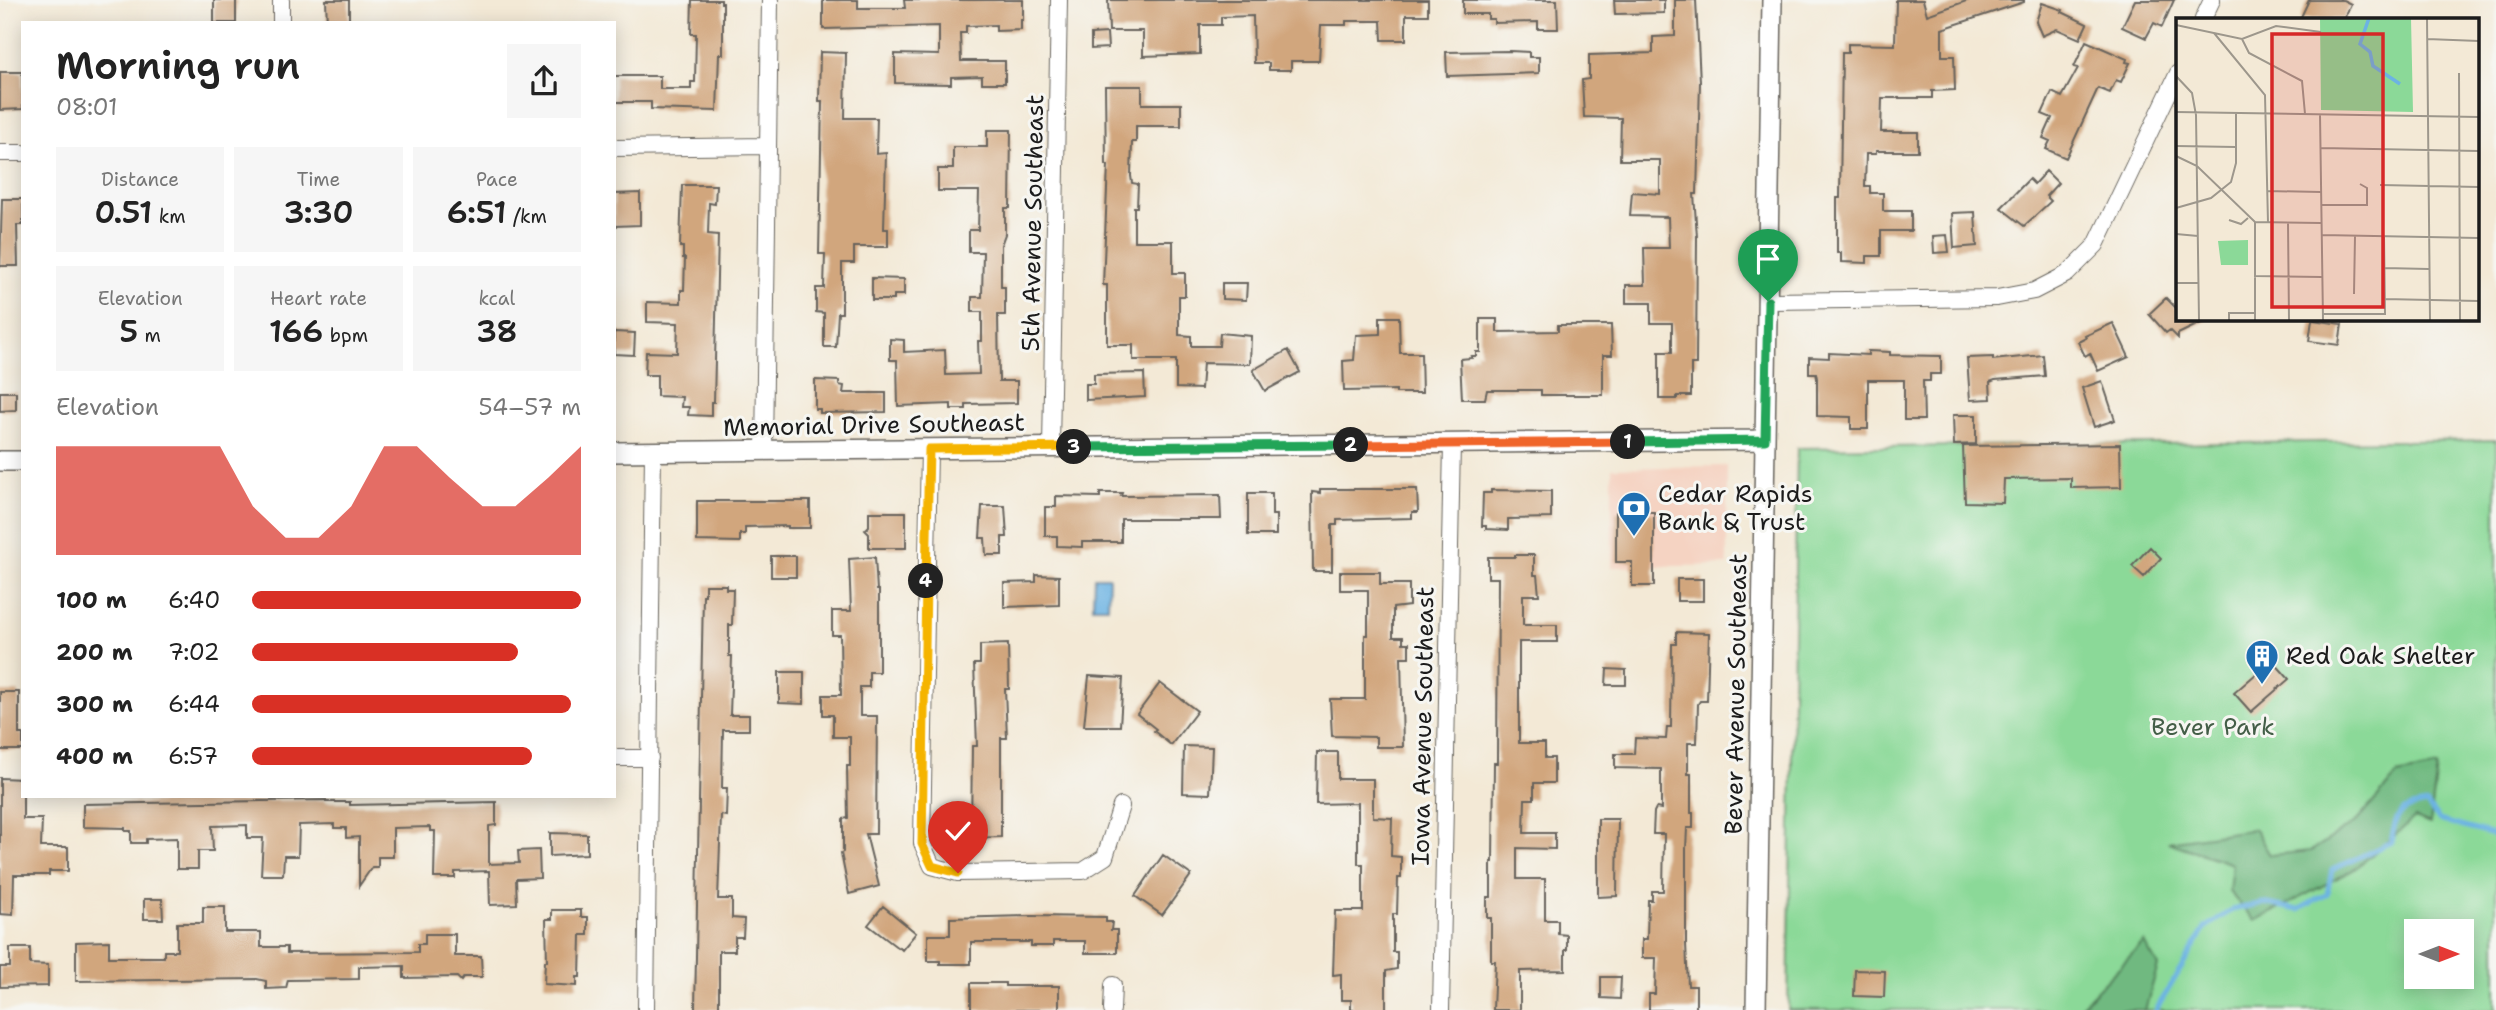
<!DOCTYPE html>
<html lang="en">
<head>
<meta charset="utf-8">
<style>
	:root { --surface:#fff; --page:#f6f6f6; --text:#222; --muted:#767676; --accent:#d93025 }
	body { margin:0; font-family:"Shantell Sans",sans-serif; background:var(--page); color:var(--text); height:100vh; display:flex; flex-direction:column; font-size:26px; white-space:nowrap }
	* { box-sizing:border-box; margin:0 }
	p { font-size:23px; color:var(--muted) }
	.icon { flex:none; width:38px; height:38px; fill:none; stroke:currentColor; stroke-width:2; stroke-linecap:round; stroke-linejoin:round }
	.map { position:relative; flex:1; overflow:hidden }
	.side { position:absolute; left:21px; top:21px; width:595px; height:777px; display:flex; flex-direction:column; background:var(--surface); border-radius:0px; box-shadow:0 4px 18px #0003 }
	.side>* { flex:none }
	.needle { width:46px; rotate:90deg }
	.fabs { position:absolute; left:2404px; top:919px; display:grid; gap:14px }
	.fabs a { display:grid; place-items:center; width:70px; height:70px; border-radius:0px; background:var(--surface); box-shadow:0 4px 18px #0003; font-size:35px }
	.pin { position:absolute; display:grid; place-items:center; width:60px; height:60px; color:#fff; margin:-72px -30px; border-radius:50% 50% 50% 0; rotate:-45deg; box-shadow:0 0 7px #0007 }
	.pin .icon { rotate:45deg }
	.km { position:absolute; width:35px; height:35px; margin:-18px; border-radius:50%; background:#222; color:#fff; font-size:19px; line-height:35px; text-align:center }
	.round { display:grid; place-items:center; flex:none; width:74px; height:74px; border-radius:0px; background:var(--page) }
	.summary { display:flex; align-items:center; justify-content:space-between; height:119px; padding:0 35px }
	h1 { font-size:38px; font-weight:600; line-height:52px }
	.stats { display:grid; grid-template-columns:repeat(3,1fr); gap:10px; height:119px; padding:7px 35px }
	.stats div { display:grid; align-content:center; border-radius:0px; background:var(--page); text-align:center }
	.stats b { font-size:30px; font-weight:600 }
	.stats small { font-size:19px; font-weight:400 }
	.stats p { font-size:19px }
	.chart { height:196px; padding:14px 35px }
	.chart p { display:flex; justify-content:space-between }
	.chart svg { width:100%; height:126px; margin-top:7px; fill:var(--accent); opacity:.7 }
	ul { padding:0 35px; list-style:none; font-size:23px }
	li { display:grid; grid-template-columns:112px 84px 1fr; align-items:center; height:52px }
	li i { height:18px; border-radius:9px; background:var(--accent) }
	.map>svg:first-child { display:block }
</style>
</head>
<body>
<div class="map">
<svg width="2496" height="1010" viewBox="0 0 2496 1010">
	<rect width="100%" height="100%" fill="#f6f6f2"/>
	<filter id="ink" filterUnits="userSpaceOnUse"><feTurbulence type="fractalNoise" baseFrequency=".0143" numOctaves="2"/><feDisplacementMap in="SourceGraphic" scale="14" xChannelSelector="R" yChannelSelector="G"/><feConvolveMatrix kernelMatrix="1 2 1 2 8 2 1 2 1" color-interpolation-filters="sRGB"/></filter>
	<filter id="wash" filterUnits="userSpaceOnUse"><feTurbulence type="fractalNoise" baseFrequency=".00686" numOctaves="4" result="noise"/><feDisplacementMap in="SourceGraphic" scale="28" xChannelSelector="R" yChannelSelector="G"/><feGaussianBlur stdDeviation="1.57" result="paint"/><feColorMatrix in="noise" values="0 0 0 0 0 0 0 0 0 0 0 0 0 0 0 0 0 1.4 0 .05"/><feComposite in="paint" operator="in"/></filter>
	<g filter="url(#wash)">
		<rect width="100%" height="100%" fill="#f3e9d6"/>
		<path fill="#f5d3c2" d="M1727,466V565L1612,567V468Z"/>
		<path fill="#8bd998" stroke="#547a5a" stroke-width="2" fill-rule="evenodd" d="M2496,440V1010H1788L1797,448ZM2417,931H2462V976H2417Z"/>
		<path fill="#70b980" stroke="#466a4e" stroke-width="2" d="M2437,767L2430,824L2415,818L2355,869L2255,921L2229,892L2232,864L2168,842L2255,829L2270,855L2311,851L2357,821L2397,775Z
			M2144,942L2158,966L2145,1010H2077Z"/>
		<path fill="#6cb3e3" stroke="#446880" stroke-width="2" d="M1094,577H1109L1108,607H1093Z"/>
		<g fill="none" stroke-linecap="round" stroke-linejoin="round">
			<path stroke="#6cb3e3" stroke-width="5" d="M2156,1010L2206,927L2232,910L2263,903L2298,910L2327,894L2332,870L2391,842C2397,813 2396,809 2427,804L2439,820L2496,836"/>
		</g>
		<g id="blocks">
			<path fill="#d1a67d" d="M214,0H236V23H214Z
				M326,0H349V23H327Z
				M692,0H721V3H723V54H719L717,111L651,109V102H614V76H660V89H691V82H695L696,34H691Z
				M823,0H858V8H905L904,0H1023V20H1021V30L996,31V25L966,26V33H960L961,61H1005V83H982V76L951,77V84L895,83V54L939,55V26L823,29Z
				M1108,0H1428V15H1406V40H1382L1381,21H1346V25H1321L1319,61H1291V70H1269V63H1254L1253,16L1221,17V25H1200V54L1143,56V31H1109Z
				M1463,0H1557L1558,29H1538V22L1494,23V19H1488V14H1463Z
				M1614,0H1664V13L1615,14Z
				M1675,0H1696L1700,82L1697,194H1694L1697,237L1696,364H1691V396H1677V399H1659V352H1672V323H1651V303H1626V285H1645L1644,248H1669L1668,217L1630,216L1632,192L1660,194V160H1620L1621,118L1584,117L1582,80L1589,79V55L1653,53V37L1675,36Z
				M1896,0H1923L1927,15L1969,0H2024V2L1942,29V56H1954L1955,90L1932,91V98H1882L1881,132H1918V151H1876V154H1866L1865,186H1870V193H1883V211H1911V231H1881V256H1867V263L1841,262V253H1837V198H1840L1842,53H1848V44L1895,45Z
				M2135,0H2174L2162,27L2154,23L2146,38L2122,27Z
				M2309,0H2343L2351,4L2344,19H2300Z
				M2042,3L2063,10L2062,12L2087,24L2080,39L2057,29L2042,36L2036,22Z
				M1107,33L1108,48L1091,49V34Z
				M2086,41L2127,59L2126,62L2130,63L2121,82L2116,80L2110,93L2098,88L2066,158L2046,149L2050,141L2043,138L2052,118L2042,114L2052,92L2062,97L2078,68L2074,67Z
				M1510,51L1529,52V57H1539V73L1447,76L1446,52Z
				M820,52L846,53L845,118H877L876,154L886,153L884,229H888V247H854V263H842V313H838L836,347H824V313L816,312V288H824L825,254H819L822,101H819Z
				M0,72H22L23,109L0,110Z
				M1105,86H1142V104H1181V126H1136V142H1132L1131,176L1132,183L1138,184L1137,207H1134V241H1173V273H1185V296H1179V335L1191,336V346H1219L1220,333L1251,336L1250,364L1203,363L1201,389L1176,388V360H1133V345H1107V285H1103L1108,165H1106Z
				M987,130H1011L1010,208H1005V234L1001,245V287H1005V315H998L999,381H1017V403L966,404V409H951V404L898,406L897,360H890V339L904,340V352L945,350L946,375L979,374L978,341H982V312H972V297H982L983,252H969V230H978L979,191H938V169H953V147H987Z
				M2046,171L2058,183L2046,196L2051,201L2024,226L2001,208L2029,179L2034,184Z
				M682,185H716L715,204L709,203L708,234L718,235L714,402H711V416L688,415L689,407H681L682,397L657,396V375H645L646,352L677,353L678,323L647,322V302L681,303V290H684L685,258H683V247H680Z
				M640,193V225L614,226V194Z
				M2,199H23V225H17L18,266H0Z
				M1975,212L1977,246L1954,248L1952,213Z
				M1947,235L1949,252L1934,253L1933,236Z
				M872,278L904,279V295H894V300H872Z
				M1222,283H1247L1246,300L1222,299Z
				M2166,298L2178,310V318H2211L2178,334V338L2170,330L2166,333L2149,314Z
				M1380,317H1399L1400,353H1421L1422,393H1396V390L1344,391L1343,361L1354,360L1356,335L1380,334Z
				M1480,319H1497V332L1558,331V325H1611L1612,355H1603V395H1541V390H1487L1485,399H1462L1460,359L1472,358L1471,356H1476V352H1480Z
				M2312,320L2342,324L2339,345L2309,341Z
				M2113,323L2129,357L2098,371L2090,353L2085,356L2078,342L2086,338L2085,336Z
				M614,332L635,333L634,355L614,354Z
				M1288,350L1300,372L1265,391L1253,370Z
				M1868,351L1890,352V355L1941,356V374H1930V381H1923L1924,420H1904V380H1868V429H1851V417L1817,416V378L1816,373H1809V357L1829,358V353L1868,355Z
				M2043,355L2045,376L1995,380L1990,382L1991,399L1970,400L1967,358L1993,357V360Z
				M1144,373L1145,397L1086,400V384H1094V374Z
				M815,380L839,381V385L844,386L843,393H886V412L820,413V409H815Z
				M2102,381L2115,420L2094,427L2082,388Z
				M0,392H16V410L0,411Z
				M1953,415H1976V444L1954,445Z
				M2120,444L2121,487L2071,488V478L2004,479L2003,503L1965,502L1963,446Z
				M1320,489H1417L1418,512H1412V518L1337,520V525H1332V571H1313L1312,492L1320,493Z
				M1491,490L1551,491V518L1508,519V530L1486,529V526H1482L1483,493H1491Z
				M1100,493H1122L1121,496L1220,495L1221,519H1121V542H1082V547L1057,546V536H1045V507H1056V496L1100,497Z
				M1248,493H1272V515H1276V535H1248Z
				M697,501H810V528H788V526L745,527V534H740V542L697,541Z
				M982,506H1005L1007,537H1002V555H986L985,538H980Z
				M869,512H906V548H869V534L865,530L869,526Z
				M1616,512H1654V586H1632V562H1616Z
				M2150,547L2161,558L2144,577L2132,566Z
				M1515,555H1534V575H1537L1539,595H1523V625H1557V642H1519V743H1545V758H1554V783H1534V799H1525L1524,833H1555V849L1517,848V879H1545V920H1558V934L1567,935V950H1565V970L1520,971V1010H1493L1495,961H1491V918H1487V897H1491V862H1493L1494,763H1497L1498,578H1488V557H1515Z
				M771,556H796V577H771Z
				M875,557L877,590H879V672H869V687H860V716H877L876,834H866L879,886L849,894L841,853L843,852V819L848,818L847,766H850V737H833V715H823V695H841L840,635H832V611H851L849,559Z
				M1340,572H1380V584H1409V606L1393,608V637H1403V643H1409V657H1401L1403,747H1376V737L1332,736L1330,699H1365V635H1368V590H1340Z
				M1036,575L1059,576V605L1004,607V583L1036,582Z
				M1677,579H1703V601H1677Z
				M705,585H726V589H733L732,625H729V656H732L730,715H749V730H723L722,788H727L726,816L721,815L718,899H732V918L744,919L743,937H735V951H719V1010L695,1009L703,595H705Z
				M1676,632L1709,633L1707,701H1700L1698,704L1697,743H1688V774H1691V813H1693V828H1687L1686,849V944L1688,986H1696V1010H1649V994H1655L1656,958H1642V939H1647L1648,900H1652V891H1663L1664,834H1653L1654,812L1656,808L1661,809V769L1615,768V754H1634L1635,738L1666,739L1667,727H1671L1672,644H1676Z
				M1008,644L1009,689H1005L1007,738H1001V837L971,838L972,746H977L974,664H980V645Z
				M2272,660L2289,679L2251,712L2234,693Z
				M1607,669L1626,670V685H1606Z
				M779,672H804V704L779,703Z
				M1089,676L1123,678L1120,726H1084Z
				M1160,683L1197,711L1171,745L1154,731L1156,729L1137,714Z
				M0,692H19V734H23V750H0Z
				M1184,746L1212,747L1210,794L1183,793Z
				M1317,752H1338V779H1373V817L1392,818L1391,856L1401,857V878H1398L1397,914H1393V952H1397V969L1386,971V1010H1351V1000H1341V974L1333,975L1335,911H1363V864H1358V803L1316,804Z
				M0,778L23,779V819H42L41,847H68V871H49V875H14L13,915L0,914Z
				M326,800V802H350V805L496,802V825L489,826V864L519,863L518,851L539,850L540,878L516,879L517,904L490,905L489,871L455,872V878H434L435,831H430V827L393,828V857H378V867H372L359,886V837L346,838V828H334V824L299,825L298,856H284L283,875H261L263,838H247V825L212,826L213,851H198V869H177V838L146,839V843H131V831H125V828L83,827V804Z
				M1598,819H1618L1617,896L1598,897Z
				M550,833L587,834V854L550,856Z
				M1163,855L1191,875L1162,915L1135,896Z
				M144,899H162L163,919H144Z
				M883,906L916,933L902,950L899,947L898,948L868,925Z
				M203,907H225V932H261V947H287V953L418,952V944H425V934H455V956H481L482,977H464L461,981L457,977L404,978V966L359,967V979L288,980L286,988L266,989V981L257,979L76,981V942L109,941V957H164V951H177V923H203Z
				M552,910H581V917H588V935H581L580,977H577V986L544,984L545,961H547L546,919H552Z
				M1031,916L1106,917V922H1112L1111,930H1117V953H1085V941H1053V946H1031V942H971V964H940V961H928V935H950V918Z
				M10,948H30V964L48,965V986L0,987V967H10Z
				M1855,970L1885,971L1884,997L1854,996Z
				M1601,977H1621L1620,999L1601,998Z
				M971,983H1005V986H1059V1010H971Z"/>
		</g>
	</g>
	<g filter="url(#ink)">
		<use href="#blocks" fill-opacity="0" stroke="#67645d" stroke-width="2"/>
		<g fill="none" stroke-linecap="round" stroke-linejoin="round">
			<defs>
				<path id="minor" d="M2203,19L2212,0
					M281,23V0
					M614,148L768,146
					M0,153H23
					M1767,301L1997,298L2034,291L2067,274L2096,245L2178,73
					M1051,447L1059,0
					M929,449L922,843L932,866L958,873L1083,871L1105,857L1121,806
					M764,451L770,0
					M614,758H650
					M646,1010L653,452
					M1112,1010L1113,985
					M1441,1010L1452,443"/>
				<path id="tertiary" d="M614,452L1765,440
					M0,461H23
					M1756,1010L1772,0"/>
			</defs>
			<use href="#minor" stroke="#67645d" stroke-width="18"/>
			<use href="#tertiary" stroke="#67645d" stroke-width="22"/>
			<use href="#minor" stroke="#fff" stroke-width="16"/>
			<use href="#tertiary" stroke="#fff" stroke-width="19"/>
		</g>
	</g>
	<g fill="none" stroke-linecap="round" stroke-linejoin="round" filter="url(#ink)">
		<defs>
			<path id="split-1" d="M1628,442L1765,440L1768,301"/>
			<path id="split-2" d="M1351,445L1628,442"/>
			<path id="split-3" d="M1074,447L1351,445"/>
			<path id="split-4" d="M926,581L929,449L1074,447"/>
			<path id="split-5" d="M926,581L922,844L932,866L958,873"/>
		</defs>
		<use href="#split-1" stroke="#fff" stroke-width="14"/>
		<use href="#split-2" stroke="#fff" stroke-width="14"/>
		<use href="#split-3" stroke="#fff" stroke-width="14"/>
		<use href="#split-4" stroke="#fff" stroke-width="14"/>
		<use href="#split-5" stroke="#fff" stroke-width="14"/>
		<use href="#split-1" stroke="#22a559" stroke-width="9"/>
		<use href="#split-2" stroke="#f0652b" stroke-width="9"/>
		<use href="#split-3" stroke="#22a559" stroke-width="9"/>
		<use href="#split-4" stroke="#f5b400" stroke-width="9"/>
		<use href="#split-5" stroke="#f5b400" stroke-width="9"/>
	</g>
	<defs>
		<symbol id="bank-pin" viewBox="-11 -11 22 30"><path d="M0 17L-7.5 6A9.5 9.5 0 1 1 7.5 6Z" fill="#1f6fb2" stroke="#f6f6f2"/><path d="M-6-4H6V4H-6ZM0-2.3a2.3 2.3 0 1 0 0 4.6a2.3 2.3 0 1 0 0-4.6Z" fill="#fff"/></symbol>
		<symbol id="building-pin" viewBox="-11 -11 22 30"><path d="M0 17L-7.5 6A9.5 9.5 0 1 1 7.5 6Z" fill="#1f6fb2" stroke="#f6f6f2"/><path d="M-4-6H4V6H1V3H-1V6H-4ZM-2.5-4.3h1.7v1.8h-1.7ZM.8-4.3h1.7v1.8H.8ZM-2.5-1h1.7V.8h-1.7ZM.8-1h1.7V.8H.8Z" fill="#fff"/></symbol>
	</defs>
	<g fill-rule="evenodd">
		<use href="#bank-pin" x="1615" y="489" width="38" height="52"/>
		<use href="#building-pin" x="2243" y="637" width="38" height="52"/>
	</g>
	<g text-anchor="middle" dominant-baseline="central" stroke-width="6" stroke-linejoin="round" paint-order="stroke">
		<g font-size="24" fill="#1c1c1c" stroke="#f6f6f2">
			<text transform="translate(1033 223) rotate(-89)">5th Avenue Southeast</text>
			<text transform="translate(874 425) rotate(-1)">Memorial Drive Southeast</text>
			<text transform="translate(1736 694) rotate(-89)">Bever Avenue Southeast</text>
			<text transform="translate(1423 726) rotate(-89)">Iowa Avenue Southeast</text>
		</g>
		<g font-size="24" fill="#1c1c1c" stroke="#f6f6f2" text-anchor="start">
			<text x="1658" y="494">Cedar Rapids<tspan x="1658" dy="28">Bank &amp; Trust</tspan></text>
			<text x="2286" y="656">Red Oak Shelter</text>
		</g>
		<g font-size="24" fill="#435e47" stroke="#f6f6f2">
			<text x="2213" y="727">Bever Park</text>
		</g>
	</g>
	<g transform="translate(2176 18)">
		<rect width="303" height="303" fill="#f3e9d6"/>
		<path d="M144,0H235L237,94L145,92ZM72,222V247H45L42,223Z" fill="#8bd998"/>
		<path fill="none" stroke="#6cb3e3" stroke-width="3.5" d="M193,0L184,26L194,34L197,48L224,66"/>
		<path fill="none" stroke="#9d978c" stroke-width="2" d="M251,0L254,302M0,7L66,21L100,8L145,14M38,15L89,77L92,205M66,21L73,35L126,63L129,96M251,21L303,23M283,55L284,302M0,58L16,75L20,97L23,302M0,94L303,99M144,96L147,302M0,128L60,129M145,130L303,133M0,138L21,148L79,204L145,205M204,167L303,169M91,173L145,174M145,187H191V170L184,166M0,190L35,180L55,164L60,145V94M53,202L65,206L72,200M79,204V302M112,205L113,302M0,216L22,218M146,217L303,220M208,250L253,251M78,258L146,259M0,265H22M178,276L179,218M208,281L303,283M147,296H209L208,218M53,302V295H79"/>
		<path fill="#d62828" fill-opacity="0.15" stroke="#d62828" stroke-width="3.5" d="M96,16H207V289H96Z"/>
		<rect width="303" height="303" fill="none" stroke="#1c1c1c" stroke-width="3.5"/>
	</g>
</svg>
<div class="fabs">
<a><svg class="needle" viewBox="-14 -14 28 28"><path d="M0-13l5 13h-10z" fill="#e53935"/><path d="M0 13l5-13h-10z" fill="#767676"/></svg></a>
</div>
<div class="pin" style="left:1768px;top:301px;background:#1e9e55"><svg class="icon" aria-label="arrive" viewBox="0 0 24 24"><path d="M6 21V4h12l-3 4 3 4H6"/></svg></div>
<div class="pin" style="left:958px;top:873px;background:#d93025"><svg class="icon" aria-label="check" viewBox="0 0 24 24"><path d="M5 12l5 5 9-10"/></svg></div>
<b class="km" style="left:1628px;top:442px">1</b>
<b class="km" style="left:1351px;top:445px">2</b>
<b class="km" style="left:1074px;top:447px">3</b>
<b class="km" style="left:926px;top:581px">4</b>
<section class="side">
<div class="summary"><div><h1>Morning run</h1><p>08:01</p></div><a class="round"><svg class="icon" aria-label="share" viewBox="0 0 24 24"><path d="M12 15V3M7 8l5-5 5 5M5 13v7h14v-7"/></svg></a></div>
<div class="stats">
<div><p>Distance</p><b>0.51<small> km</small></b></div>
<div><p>Time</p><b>3:30</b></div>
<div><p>Pace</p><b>6:51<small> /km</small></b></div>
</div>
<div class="stats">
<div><p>Elevation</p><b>5<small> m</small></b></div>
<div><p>Heart rate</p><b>166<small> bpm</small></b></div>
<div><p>kcal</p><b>38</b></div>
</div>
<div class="chart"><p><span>Elevation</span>54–57 m</p>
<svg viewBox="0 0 160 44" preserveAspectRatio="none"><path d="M0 44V6L10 6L20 6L30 6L40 6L50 6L60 27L70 38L80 38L90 27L100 6L110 6L120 17L130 27L140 27L150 17L160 6V44z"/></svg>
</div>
<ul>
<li><b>100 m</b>6:40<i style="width:100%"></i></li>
<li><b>200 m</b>7:02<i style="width:81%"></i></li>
<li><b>300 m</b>6:44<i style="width:97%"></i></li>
<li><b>400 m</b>6:57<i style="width:85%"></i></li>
</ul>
</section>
</div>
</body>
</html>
